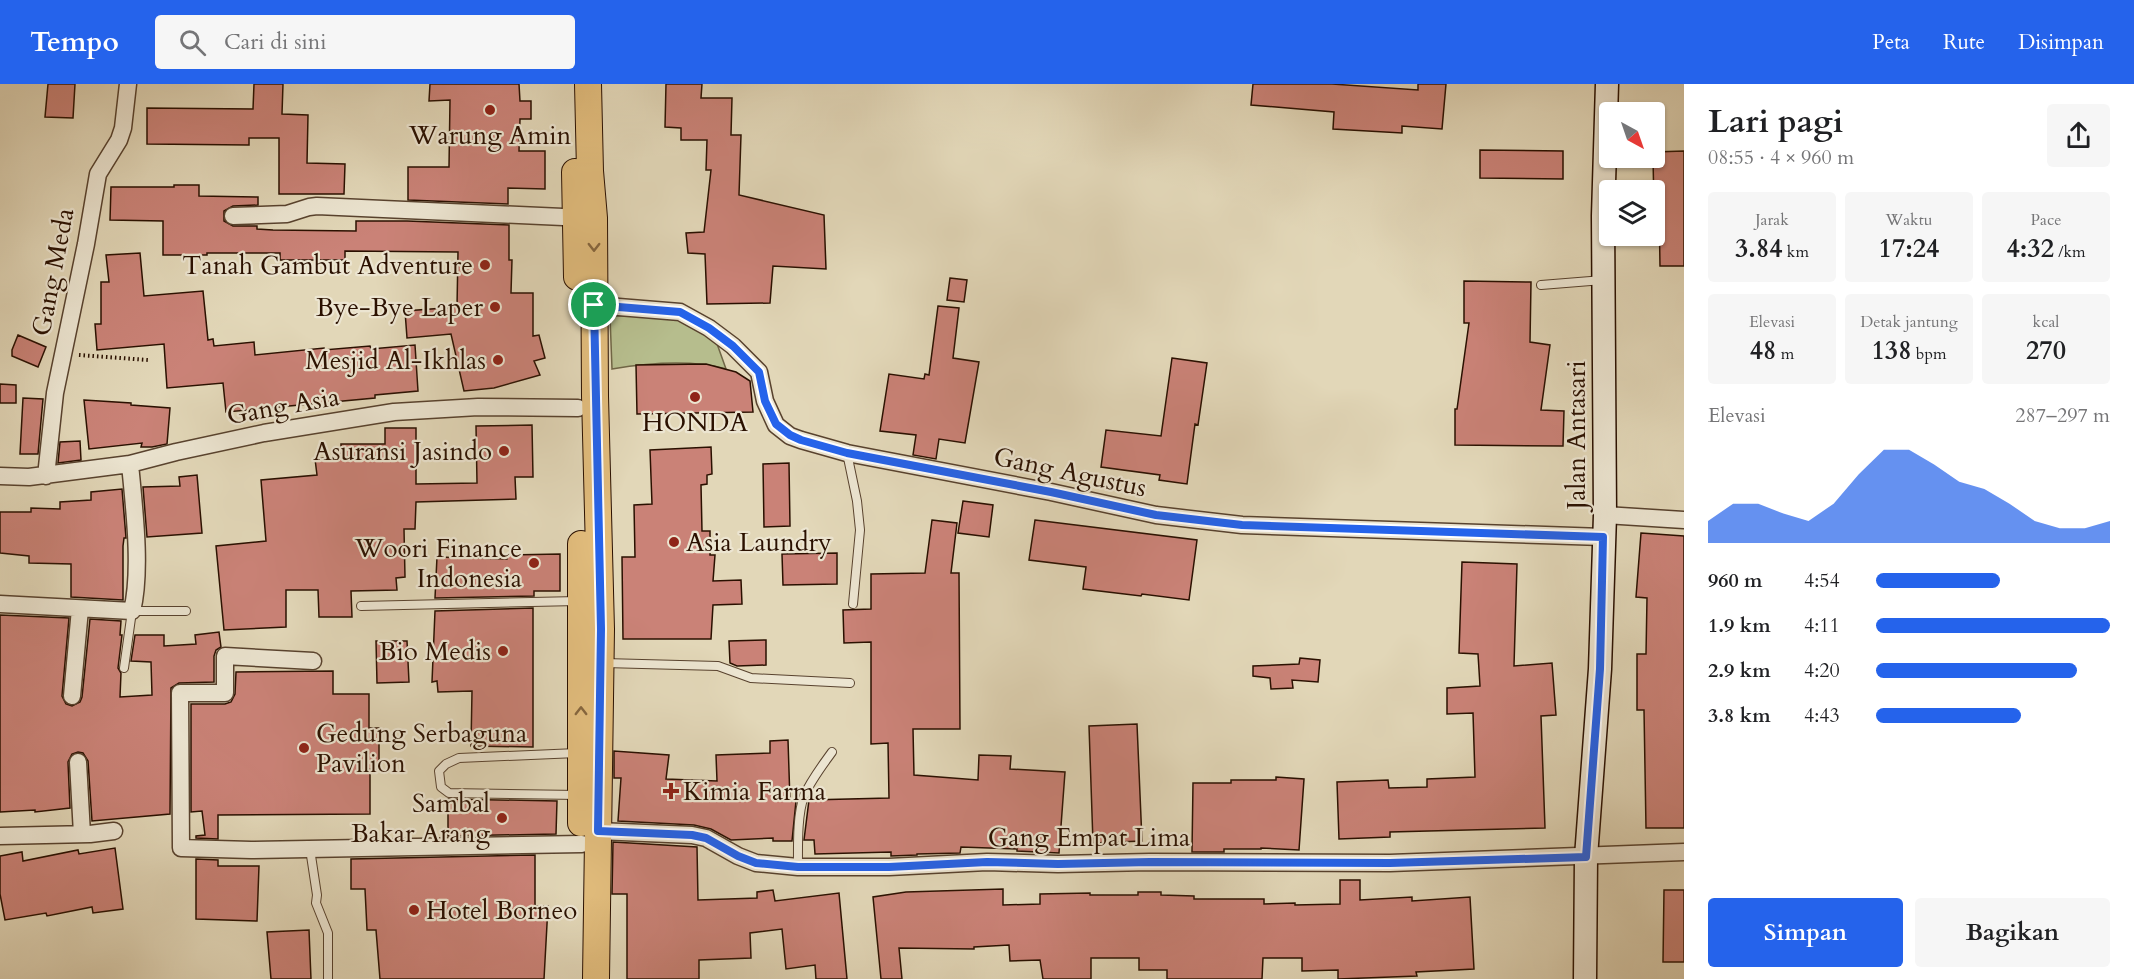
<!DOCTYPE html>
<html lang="id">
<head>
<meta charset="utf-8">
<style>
	:root { --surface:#fff; --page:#f6f6f6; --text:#202124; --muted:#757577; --accent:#2563eb }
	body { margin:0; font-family:Cardo,serif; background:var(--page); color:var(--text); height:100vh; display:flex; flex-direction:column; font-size:22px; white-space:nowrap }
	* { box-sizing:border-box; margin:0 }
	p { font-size:20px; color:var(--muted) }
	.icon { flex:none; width:33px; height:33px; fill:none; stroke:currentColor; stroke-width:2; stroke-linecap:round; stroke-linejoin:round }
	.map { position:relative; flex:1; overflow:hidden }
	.drawer { display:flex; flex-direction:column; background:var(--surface); width:450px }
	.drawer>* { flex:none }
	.needle { width:39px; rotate:140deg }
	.controls { position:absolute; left:1599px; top:18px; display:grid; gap:12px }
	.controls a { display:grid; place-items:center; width:66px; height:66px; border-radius:6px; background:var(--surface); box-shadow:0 2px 4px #0004; font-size:30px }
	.pin { position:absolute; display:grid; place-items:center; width:51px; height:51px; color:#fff; margin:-26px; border:3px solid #fff; border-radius:50%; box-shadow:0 2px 6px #0007 }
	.round { display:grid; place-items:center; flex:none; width:63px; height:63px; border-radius:6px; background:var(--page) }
	.overview { display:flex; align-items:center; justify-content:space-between; height:102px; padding:0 24px }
	h1 { font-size:33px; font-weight:800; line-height:45px }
	.stats { display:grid; grid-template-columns:repeat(3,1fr); gap:9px; height:102px; padding:6px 24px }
	.stats div { display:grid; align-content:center; border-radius:6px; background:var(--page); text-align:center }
	.stats b { font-size:26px; font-weight:800 }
	.stats small { font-size:16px; font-weight:400 }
	.stats p { font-size:16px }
	.chart { height:168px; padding:12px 24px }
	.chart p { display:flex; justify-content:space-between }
	.chart svg { width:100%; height:108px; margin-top:6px; fill:var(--accent); opacity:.7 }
	.primary-button { display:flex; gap:12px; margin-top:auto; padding:12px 24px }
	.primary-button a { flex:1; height:69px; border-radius:6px; background:var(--accent); color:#fff; font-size:24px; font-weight:800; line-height:69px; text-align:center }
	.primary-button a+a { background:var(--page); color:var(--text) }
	ul { padding:0 24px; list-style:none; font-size:20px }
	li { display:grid; grid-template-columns:96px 72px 1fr; align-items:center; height:45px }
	li i { height:15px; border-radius:8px; background:var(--accent) }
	header { display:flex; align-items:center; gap:36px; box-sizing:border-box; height:84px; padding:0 30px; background:var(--accent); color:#fff }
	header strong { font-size:28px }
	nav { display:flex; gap:33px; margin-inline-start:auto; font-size:21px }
	.search { width:420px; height:54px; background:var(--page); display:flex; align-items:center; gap:15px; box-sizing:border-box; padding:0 21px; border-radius:6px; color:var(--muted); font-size:22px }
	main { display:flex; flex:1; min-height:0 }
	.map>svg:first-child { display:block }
</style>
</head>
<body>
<header>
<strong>Tempo</strong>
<div class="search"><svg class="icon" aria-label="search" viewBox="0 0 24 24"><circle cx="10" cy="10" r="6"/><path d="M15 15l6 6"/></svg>Cari di sini</div>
<nav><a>Peta</a><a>Rute</a><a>Disimpan</a></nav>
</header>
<main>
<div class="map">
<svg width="1684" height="895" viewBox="0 0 1684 895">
	<rect width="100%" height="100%" fill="#e2d7b8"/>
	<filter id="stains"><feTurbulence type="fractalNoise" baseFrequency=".00333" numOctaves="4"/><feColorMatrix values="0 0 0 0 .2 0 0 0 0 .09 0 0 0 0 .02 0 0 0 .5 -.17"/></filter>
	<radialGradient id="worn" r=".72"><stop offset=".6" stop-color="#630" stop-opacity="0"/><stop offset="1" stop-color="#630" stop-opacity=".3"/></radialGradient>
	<path fill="#b6bd8d" stroke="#706646" stroke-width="1.5" d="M651,231L687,238L716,257L726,285C690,275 648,279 612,285L610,232Z"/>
	<path fill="#ca8277" stroke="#2a1000" stroke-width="1.5" d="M48,0H75L73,34L45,33Z
		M254,0H283L282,30L308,31L307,79L345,80L344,110H279V54H249V61L147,60V24L253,25Z
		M430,0H519L520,17H531V35H520L519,67H545V105L508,104V120L408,116V83H449L450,16L429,17Z
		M666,0H702L701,14H732L731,51H741L739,111L824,131L826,185L773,182L770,219L707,220L705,170L688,169L686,149L704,148L711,86H706L707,56H681V44L665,43Z
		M1253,0H1332L1418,6V0H1446L1442,45L1402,42V49L1333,45L1334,28L1251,21Z
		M1480,66L1563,67V95L1480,94Z
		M1684,67V182H1660L1659,122H1654L1653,74H1654V68Z
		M174,101H199V112L258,113V121L233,122L224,127V137L233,142H257V145L273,146L356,147V137H407L509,141V176H512L511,209H533V252L539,251L545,274L534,277L540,291L494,304L464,307L451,250L407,254L405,227L457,223L458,168L345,167V176H280V169H207V171H163V137L110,136L111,103H174Z
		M140,169L144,212L203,207L208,256L213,255L214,262L254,258L255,271L324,264V266L370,262L371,265L415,261L418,307L375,311V314L226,328L223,299L167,304L164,260L97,266L95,240H101V198H109L106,171Z
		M950,194L967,196L964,218L947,216Z
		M1464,197L1531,198L1530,258L1550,261L1541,326L1564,327L1563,362L1455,361V325H1457L1469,239H1464Z
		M938,222L959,224L953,274L979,278L965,359L939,355L936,375L913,371L916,351L880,347L889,290L924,295L925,290L929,291Z
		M18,251L46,263L38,283L12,272V266Z
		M1172,274L1207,279L1198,341L1195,340L1187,400L1159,396L1160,391L1101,383L1106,346L1161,352Z
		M706,280L736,288L750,297L753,328L637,330L636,281Z
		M0,300L16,301V319H0Z
		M23,314L43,315L38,370H20Z
		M84,316L131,319V321L170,324L167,360L152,363H141L142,359L89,365Z
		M532,341L533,393H515L516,415L416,418L415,445H404L405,493L396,494L397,506L351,507L352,533H319L318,506H286V543L224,546L216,462L266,457L261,396L317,391L315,375L341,372V360H385V344H416V400L477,399L476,342Z
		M80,357L81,376L58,379L60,358Z
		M711,363L712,390L707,391V400L701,401L702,447H710V471H715L713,497L741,496L742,520L713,521L711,555H623L622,473H635L634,421L652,420L650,366Z
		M789,379L790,442L764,443L763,380Z
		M197,391L202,449L147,453L143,403L180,402L179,393Z
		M122,405L126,454H124L123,462V516L71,513V480L29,479V472L0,469V428H31V424L60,425V418L91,416V408Z
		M963,417L993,421L989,453L958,449Z
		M932,436L957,439L951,489H959L960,645H913L914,691L978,696L979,671L1011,672L1010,685L1065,688L1059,769L1017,767V765L961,763L960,769L917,770V771L891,772V768L815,770L814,756H804L809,716L889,714L888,659L871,660V558L844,559L843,526L871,525V490L925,489Z
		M1035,436L1197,456L1189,516L1142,510L1141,512L1083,505L1086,483L1029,476Z
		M1641,449L1684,452V744H1646L1644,626H1637V570H1646L1647,514L1636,513Z
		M837,469V500L783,501L782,470Z
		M560,470V507H534V512L435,514L437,473L507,475V471Z
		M1462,478L1517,480L1514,582L1552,579L1556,631L1541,632L1545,744L1390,748V753L1339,755L1337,698L1388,696L1389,704L1427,703V695L1475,693L1473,629L1447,630V604L1480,602L1478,570L1459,569Z
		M533,524V663L471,662L472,607L438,608L437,597L432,598L435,527Z
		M0,531L69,534L62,612L66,620L72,622L80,618L82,613L90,535L121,537L120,551H122L118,584L121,589L120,613L152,611L151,578L131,577L135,551H164V562L196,560L195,551L219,548L221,563L216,566L214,572V598L179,599L171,604L170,730L92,737L88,677L83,669L78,668L72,670L68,678L70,724L35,728V726L0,728Z
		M766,556V581L737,582L730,579L729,557Z
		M376,557H407L409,598L377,599Z
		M1300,574L1320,576L1318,598L1292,596L1293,604L1271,605L1270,594L1253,592V582L1299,580Z
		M333,587V610H369V644H379V685H370V730L218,731V755L196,754V752L205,751L202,727L191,728V620H225L231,618L235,610L236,588Z
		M1137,640L1142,757L1093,759L1089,642Z
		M788,656L790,717H796L792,757H773V754L731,756L711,745L694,741L618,737L621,694H614V667L669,671L666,695L717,697L716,671L770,669V657Z
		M1276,693L1304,695L1299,766L1261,764V765H1224V768H1192L1193,699H1231V696H1276Z
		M448,715L557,717L556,750L448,752Z
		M613,758L697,763L698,816L757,814V808L773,806L775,817L839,809L847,895H816L815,881L786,885L782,845L750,849L751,874L699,876V895H627V810H612Z
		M115,764L123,825L93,829L92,823L47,832L46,829L5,836L0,810V772L22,768L23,777L78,766L79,770Z
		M535,771V822H548L544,895H380L376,846H367L365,805H351V775Z
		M196,775L218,776V782H259L257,837L196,835Z
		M1340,796H1360V816L1412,813V817L1470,813L1474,885L1416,888L1417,892L1338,895V886L1302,887V874H1263L1262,895H1167V886H1139V874H1091V895H1043L1040,876L1010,877L1009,861L974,863V865L899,864L902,895H881L873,813L906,808L1003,805V821L1040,820V810L1090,809V811H1138V808H1161V811L1194,812V815H1264V820L1295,819V821L1340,820Z
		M1664,806H1684V878H1663Z
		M309,846L311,895H271L267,848Z"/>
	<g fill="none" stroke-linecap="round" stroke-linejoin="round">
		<defs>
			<path id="lane" d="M1541,201L1603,196
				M847,369L857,417L860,446L853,520
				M361,522L578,517
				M604,579L718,582L751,594L850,599
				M124,584L132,527H186
				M577,669L459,674L446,680L439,687L441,703L449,709L579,711
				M310,765L317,811L316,819L328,849V895
				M798,783C798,762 797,731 804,712C811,696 822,682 832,668"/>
			<path id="street" d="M233,132L287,130L309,123L317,122L585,134
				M594,221L680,228L709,244L733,262L759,288L765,317L776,341L790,352L801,356L847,369L1051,408L1156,431L1242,441L1603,453
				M0,392L29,393L130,380L176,368L264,349L394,328L478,323L578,324
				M46,392L55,309L86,160L98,90L119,56L123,44L128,0
				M1605,431L1684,436
				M0,520L132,527C142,486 134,423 130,380
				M313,577L225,572V609H180L181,764L251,766L582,760
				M72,612L80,525
				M78,678L82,750
				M598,747L692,751L706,754L738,772L756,779L798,783H889L987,778L1058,780L1150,778L1390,779L1684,768
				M0,752L90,750L114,747"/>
			<path id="secondary" d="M1585,895L1586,773L1600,585L1605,431L1603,132L1607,0"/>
			<path id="primary" d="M588,0L590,87L594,134L595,312L601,545L596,895
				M575,88L577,193
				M581,460V739"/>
		</defs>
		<use href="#lane" stroke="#58422e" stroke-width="10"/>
		<use href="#street" stroke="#58422e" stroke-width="19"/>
		<use href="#secondary" stroke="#2a1000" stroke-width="25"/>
		<use href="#primary" stroke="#2a1000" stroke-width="28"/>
		<path stroke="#2a1000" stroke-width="4" stroke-dasharray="1.5 3" stroke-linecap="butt" d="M79,271L148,276"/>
		<use href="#lane" stroke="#ece5d1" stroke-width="8"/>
		<use href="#street" stroke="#ece5d1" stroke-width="16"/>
		<use href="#secondary" stroke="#ece5d1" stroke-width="22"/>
		<use href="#primary" stroke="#e1bc7c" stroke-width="26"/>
	</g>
	<defs><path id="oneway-chevron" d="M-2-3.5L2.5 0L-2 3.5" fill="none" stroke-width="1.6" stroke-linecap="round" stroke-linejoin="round" transform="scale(1.5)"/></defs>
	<g stroke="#86663e">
		<use href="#oneway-chevron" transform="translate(594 163) rotate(90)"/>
		<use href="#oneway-chevron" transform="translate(581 627) rotate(-90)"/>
	</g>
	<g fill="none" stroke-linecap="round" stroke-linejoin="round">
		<defs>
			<path id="route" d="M594,221L680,228L709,244L733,262L759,288L765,317L776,340L790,351L801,356L847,369L1051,408L1156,431L1242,441L1603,453L1600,585L1586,773L1390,779L1150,778L1058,780L987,778L889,783H798L756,779L738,772L706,754L692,751L598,747L601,545Z"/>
		</defs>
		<use href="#route" stroke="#fff" stroke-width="12"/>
		<use href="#route" stroke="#2563eb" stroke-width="8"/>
	</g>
	<g fill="#8f2418" stroke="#ece5d1" stroke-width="2">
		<circle cx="490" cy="26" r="6"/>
		<circle cx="485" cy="181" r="6"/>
		<circle cx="495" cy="223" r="6"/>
		<circle cx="498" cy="276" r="6"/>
		<circle cx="695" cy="313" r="6"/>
		<circle cx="504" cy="367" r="6"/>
		<circle cx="674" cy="458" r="6"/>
		<circle cx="534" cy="479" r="6"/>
		<circle cx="503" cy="567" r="6"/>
		<circle cx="304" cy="664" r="6"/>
		<path d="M668 698h6v6h6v6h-6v6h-6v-6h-6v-6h6z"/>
		<circle cx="502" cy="734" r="6"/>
		<circle cx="414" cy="826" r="6"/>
	</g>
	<g text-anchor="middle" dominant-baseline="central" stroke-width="4.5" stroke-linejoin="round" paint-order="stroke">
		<g font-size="26" fill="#2a1000" stroke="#ece5d1" text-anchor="end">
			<text x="490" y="51" text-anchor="middle">Warung Amin</text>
			<text x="473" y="181">Tanah Gambut Adventure</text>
			<text x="483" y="223">Bye-Bye Laper</text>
			<text x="486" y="276">Mesjid Al-Ikhlas</text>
			<text x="695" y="338" text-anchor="middle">HONDA</text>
			<text x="492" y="367">Asuransi Jasindo</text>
			<text x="686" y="458" text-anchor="start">Asia Laundry</text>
			<text x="522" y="464">Woori Finance<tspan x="522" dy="30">Indonesia</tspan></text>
			<text x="491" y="567">Bio Medis</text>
			<text x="316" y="649" text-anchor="start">Gedung Serbaguna<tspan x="316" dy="30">Pavilion</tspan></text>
			<text x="683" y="707" text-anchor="start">Kimia Farma</text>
			<text x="490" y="719">Sambal<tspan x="490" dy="30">Bakar Arang</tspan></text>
			<text x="426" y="826" text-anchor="start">Hotel Borneo</text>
		</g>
		<g font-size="26" fill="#2a1000" stroke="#ece5d1">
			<text transform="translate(53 188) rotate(-79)">Gang Meda</text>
			<text transform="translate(283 322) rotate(-10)">Gang Asia</text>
			<text transform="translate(1576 351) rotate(-90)">Jalan Antasari</text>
			<text transform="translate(1070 388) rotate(12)">Gang Agustus</text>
			<text x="1089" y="753">Gang Empat Lima</text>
		</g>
	</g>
	<rect width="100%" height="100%" filter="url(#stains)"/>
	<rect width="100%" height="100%" fill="url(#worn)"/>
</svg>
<div class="controls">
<a><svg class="needle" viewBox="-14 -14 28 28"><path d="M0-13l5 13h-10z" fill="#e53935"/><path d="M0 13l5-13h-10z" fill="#757577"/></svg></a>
<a><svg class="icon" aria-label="layers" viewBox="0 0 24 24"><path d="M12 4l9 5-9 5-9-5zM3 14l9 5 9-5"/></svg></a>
</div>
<div class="pin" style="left:594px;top:221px;background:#1e9e55"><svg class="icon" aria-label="arrive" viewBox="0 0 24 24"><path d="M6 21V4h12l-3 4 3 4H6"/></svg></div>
</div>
<section class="drawer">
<div class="overview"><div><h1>Lari pagi</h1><p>08:55 · 4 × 960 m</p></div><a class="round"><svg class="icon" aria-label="share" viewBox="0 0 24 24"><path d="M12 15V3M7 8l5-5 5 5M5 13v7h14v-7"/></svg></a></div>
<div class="stats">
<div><p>Jarak</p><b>3.84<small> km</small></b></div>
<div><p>Waktu</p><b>17:24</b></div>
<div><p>Pace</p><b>4:32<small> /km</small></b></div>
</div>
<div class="stats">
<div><p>Elevasi</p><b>48<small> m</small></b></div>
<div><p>Detak jantung</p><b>138<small> bpm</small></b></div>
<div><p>kcal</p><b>270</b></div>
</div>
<div class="chart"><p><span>Elevasi</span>287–297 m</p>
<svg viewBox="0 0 160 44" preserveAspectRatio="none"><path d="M0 44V35L10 28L20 28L30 32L40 35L50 28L60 16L70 6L80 6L90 12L100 19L110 22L120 28L130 35L140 38L150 38L160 35V44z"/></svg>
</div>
<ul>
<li><b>960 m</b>4:54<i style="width:53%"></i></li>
<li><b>1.9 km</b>4:11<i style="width:100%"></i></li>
<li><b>2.9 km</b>4:20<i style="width:86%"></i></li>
<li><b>3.8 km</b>4:43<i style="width:62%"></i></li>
</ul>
<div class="primary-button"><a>Simpan</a><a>Bagikan</a></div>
</section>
</main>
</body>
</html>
